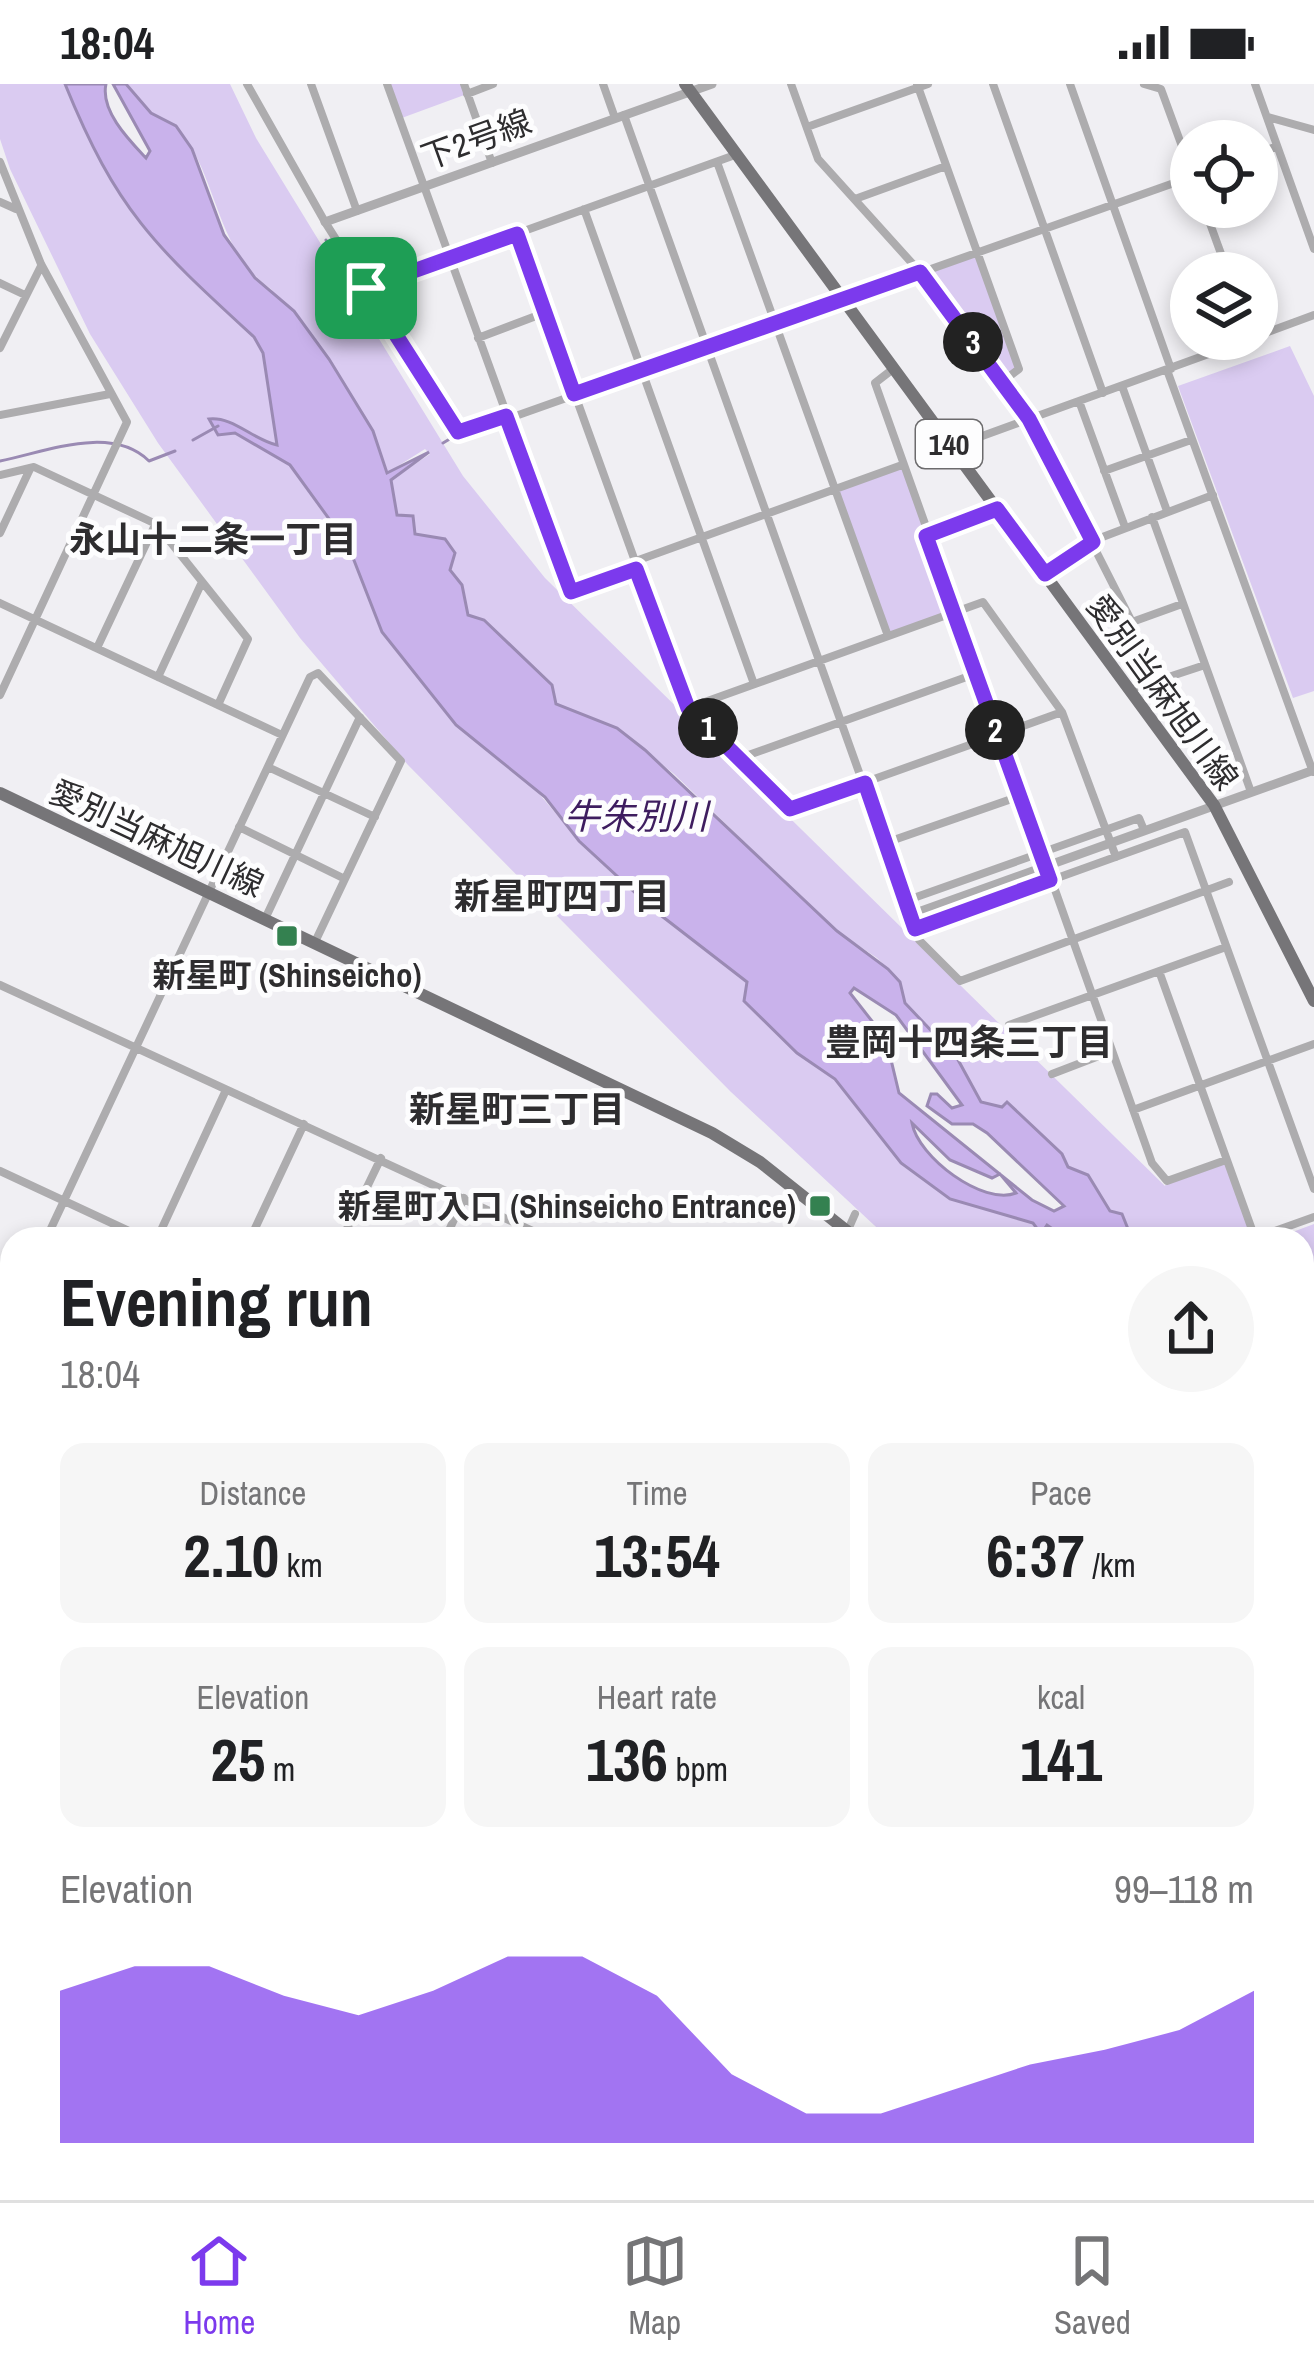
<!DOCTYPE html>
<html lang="en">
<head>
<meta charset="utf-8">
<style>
	:root { --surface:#fff; --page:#f6f6f6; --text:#202124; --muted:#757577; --line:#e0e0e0; --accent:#7c3aed }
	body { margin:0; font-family:"Archivo Narrow","Noto Sans JP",sans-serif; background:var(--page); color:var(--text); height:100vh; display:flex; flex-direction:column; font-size:45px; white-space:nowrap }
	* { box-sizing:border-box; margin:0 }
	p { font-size:39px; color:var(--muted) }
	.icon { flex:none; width:66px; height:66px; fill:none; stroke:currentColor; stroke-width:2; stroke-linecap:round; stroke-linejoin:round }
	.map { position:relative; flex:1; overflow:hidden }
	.details { position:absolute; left:0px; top:1143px; width:1314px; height:975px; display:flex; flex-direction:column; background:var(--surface); border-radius:36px 36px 0 0; box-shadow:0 6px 18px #0003 }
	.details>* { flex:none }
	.buttons { position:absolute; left:1170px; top:36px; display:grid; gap:24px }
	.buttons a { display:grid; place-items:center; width:108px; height:108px; border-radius:50%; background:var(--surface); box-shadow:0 6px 18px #0003; font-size:60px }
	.pin { position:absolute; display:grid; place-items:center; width:102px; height:102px; color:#fff; margin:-51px; border-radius:24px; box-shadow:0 6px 18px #0006 }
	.km { position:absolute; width:60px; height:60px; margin:-30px; border-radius:50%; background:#222; color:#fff; font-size:33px; line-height:60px; text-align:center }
	.round { display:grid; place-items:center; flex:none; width:126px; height:126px; border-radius:63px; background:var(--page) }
	.overview { display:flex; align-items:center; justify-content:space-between; height:204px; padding:0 60px }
	h1 { font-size:66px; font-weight:700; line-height:90px }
	.figures { display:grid; grid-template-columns:repeat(3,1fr); gap:18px; height:204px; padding:12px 60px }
	.figures div { display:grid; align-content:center; border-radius:24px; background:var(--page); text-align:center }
	.figures b { font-size:60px; font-weight:700 }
	.figures small { font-size:33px; font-weight:400 }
	.figures p { font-size:33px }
	.chart { height:336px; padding:24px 60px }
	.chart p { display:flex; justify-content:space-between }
	.chart svg { width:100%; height:216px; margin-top:12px; fill:var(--accent); opacity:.7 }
	.status { display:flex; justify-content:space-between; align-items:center; height:84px; padding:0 60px; background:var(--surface); direction:ltr }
	.status svg { height:33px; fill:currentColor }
	.tab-bar { display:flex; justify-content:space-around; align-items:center; height:168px; border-top:3px solid var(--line); background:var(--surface); font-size:33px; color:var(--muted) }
	.tab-bar a { display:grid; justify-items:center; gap:6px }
	.tab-bar .current { color:var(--accent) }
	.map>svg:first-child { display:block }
</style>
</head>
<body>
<div class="status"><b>18:04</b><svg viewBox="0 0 49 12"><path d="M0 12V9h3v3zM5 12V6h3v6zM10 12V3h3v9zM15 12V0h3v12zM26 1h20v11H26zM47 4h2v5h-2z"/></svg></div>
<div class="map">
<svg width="1314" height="2116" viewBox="0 0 1314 2116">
	<rect width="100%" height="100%" fill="#f0eff3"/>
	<path fill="#dacbf1" d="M0,0H65C117,129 155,162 254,253L263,269L277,361C255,355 232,332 210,335L218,351L235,349L290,381L348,461L365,503L579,757L654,826L747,898L797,969L835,995L901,1079L950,1115L1034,1139L1041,1149L1047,1141L1067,1155H889L731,1008L408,681L300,554L158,359L90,250L10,85L0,55Z
		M126,0H230L256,54L463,392L545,494L1165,1102L1167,1097L1226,1076L1254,1155H1133L1122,1130L1110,1128L1088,1091L1068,1083L1062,1070L1007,1019L1002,1023L981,1019L957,974L905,919L900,897L877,874L837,847L674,690L618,645L556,620L552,600L484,536L468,532L462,501L449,486L455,469L445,455L415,450L411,438L397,432L391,396L430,370L425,365L387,389L373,347L271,205C223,172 219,114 193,66C181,45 168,43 151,29C142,21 135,9 126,0Z
		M387,0H464L467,10L399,35Z
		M977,169L1019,285L1002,298L920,188Z
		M1290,262L1314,312V607L1293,614L1178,302Z
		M902,381L954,528L888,552L835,406Z
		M1314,1140V1459L1302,1415V1155H1274Z
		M1302,1544L1314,1641V2003L1302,1971Z"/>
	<path fill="#c9b2eb" stroke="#9a8ab3" stroke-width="3" fill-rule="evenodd" d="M65,0H106C100,27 130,57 146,74L150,67L113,0H126L151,29L176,42L192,65L224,151L255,194L294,227L329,275L373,347L387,389L429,368L391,396L397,431L413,432L415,450L445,455L455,469L450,486L462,501L468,531L484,536L552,601L556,620L617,644L645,666L837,847L888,885L900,898L905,919L957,974L981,1018L1002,1023L1007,1018L1062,1070L1068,1083L1088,1091L1110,1127L1122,1130L1132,1155H1067L1047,1141L1041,1150L1033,1139L950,1115L901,1079L835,995L797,969L744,917L747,898L654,826L579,757L545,713L456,641L382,548L348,461L290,381L235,349L218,351L209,335C232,332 254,356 277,361L263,269L254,253C155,162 117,128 65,0ZM854,904L896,931L962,1021L952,1024L937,1010H931L927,1022L952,1040H973L987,1049L1064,1122L1054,1127L1032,1116L899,1009L886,955L850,909ZM912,1039L950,1076L992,1094L1000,1090L1016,1109C983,1122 918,1073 912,1039Z
		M1302,1415L1314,1459V1612L1302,1527Z"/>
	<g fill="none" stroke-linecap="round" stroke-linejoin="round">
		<path stroke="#9a8ab3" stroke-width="3" d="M326,156L453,353L443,359
			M193,356L218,342
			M0,377C46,368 111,340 149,377L175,367
			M1302,1308L1314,1300
			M0,1482H12"/>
		<path stroke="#adacae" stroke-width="8" d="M247,0L325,138L458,348L506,332
			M311,0L357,127
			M387,0L571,508L636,485
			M464,0L492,79
			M603,0L615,34
			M791,0L818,75L920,188L1029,335L1132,538L1182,520
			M917,0L1019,285L1002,298
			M993,0L1103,309
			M1070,0L1171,285
			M1144,0L1161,5L1191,87
			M1255,0L1314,165
			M467,10L493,0
			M624,31L919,856L960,897L1229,798
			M1268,33L1314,46
			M807,43L928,0
			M1257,70L1277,62
			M0,78L41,180L127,338L0,611
			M717,78L888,552
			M855,115L946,82
			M0,118L16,125
			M1204,123L1228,189
			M584,125L754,600
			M517,150L688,624L790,725L1062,628
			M0,199L25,211
			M366,204L735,71
			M1257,252L1314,231
			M478,254L544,229
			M0,264L41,182
			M893,285L875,299L1152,1079L1167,1097L1226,1076
			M1167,286L1313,688
			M1122,302L1167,427
			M1079,317L1125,443
			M0,331L110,310
			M507,335L1191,93
			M952,363L1250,255
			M1104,387L1191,356
			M0,391L34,383L156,440L248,555L218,621
			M1152,433L1251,708
			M0,449L30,385
			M926,452L996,426
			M633,478L902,381
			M1045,491L1092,457L1213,411
			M0,519L282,651
			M97,564L155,441
			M158,593L202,498
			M1129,606L1205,581
			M688,624L983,518L1062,628L1116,773
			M740,674L975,590
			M268,683L375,733
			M239,743L345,795
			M885,759L1020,712
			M905,817L1139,734L1144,746
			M265,835L360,633
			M915,845L1185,748L1314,1105
			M1159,887L1255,1154L1314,1133
			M0,901L550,1155
			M1009,941L1226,863
			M1052,990L1112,967
			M1133,1026L1314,960
			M0,1087L146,1155
			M46,1155L310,593L318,589L401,677L315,858
			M157,1155L226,1006
			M250,1155L304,1040
			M342,1155L381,1074
			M445,1155L464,1114
			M844,1155L855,1130
			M0,1255L12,1229
			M0,1267L12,1273"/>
		<path stroke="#adacae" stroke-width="9" d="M325,138L712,0
			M910,831L1314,686
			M0,1471L12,1470"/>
		<path stroke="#767578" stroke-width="12" d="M685,0L1214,721L1314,917
			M0,709L712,1049L760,1078L857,1155
			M1288,2106L1292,2116"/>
	</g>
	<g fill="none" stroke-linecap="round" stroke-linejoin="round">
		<defs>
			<path id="route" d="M517,150L574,310L920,188L1029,335L1093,458L1045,490L997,425L926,452L1050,796L915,845L865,699L790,725L688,624L636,485L571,508L506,332L458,348L366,204Z"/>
		</defs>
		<use href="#route" stroke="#fff" stroke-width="24"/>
		<use href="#route" stroke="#7c3aed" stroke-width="15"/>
	</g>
	<g fill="#348150" stroke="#fdfdfe" stroke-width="4.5">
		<rect x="275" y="840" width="24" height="24" rx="6"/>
		<rect x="808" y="1110" width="24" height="24" rx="6"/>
	</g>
	<g text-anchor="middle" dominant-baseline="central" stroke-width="10" stroke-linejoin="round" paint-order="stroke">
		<rect fill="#fdfdfe" stroke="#6c6b6d" stroke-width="3" x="916" y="336" width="66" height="48" rx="9"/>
		<g font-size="30" font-weight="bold" fill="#2e2d2f">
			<text x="949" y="360">140</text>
		</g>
		<g font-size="33" fill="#2e2d2f" stroke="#fdfdfe">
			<text transform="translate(476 55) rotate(-20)">下2号線</text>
			<text transform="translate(1163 608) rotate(54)">愛別当麻旭川線</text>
			<text transform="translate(157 754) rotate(25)">愛別当麻旭川線</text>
		</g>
		<g font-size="33" font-weight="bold" fill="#2e2d2f" stroke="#fdfdfe">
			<text x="287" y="891">新星町 (Shinseicho)</text>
			<text x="796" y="1122" text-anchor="end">新星町入口 (Shinseicho Entrance)</text>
		</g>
		<g font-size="36" font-weight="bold" fill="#2e2d2f" stroke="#fdfdfe">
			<text x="213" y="455">永山十二条一丁目</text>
			<text x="562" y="812">新星町四丁目</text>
			<text x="969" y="958">豊岡十四条三丁目</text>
			<text x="517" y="1025">新星町三丁目</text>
		</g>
		<g font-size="36" font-style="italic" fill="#3e1d5f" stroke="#fdfdfe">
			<text x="636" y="732">牛朱別川</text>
		</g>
	</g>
</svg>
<div class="buttons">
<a><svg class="icon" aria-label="locate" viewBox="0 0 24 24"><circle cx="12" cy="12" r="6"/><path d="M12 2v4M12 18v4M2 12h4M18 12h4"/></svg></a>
<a><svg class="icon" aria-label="layers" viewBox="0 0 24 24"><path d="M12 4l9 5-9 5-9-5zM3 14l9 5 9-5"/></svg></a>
</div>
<div class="pin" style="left:366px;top:204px;background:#1e9e55"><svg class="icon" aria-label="arrive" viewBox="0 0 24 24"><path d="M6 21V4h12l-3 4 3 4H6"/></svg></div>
<b class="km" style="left:708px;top:644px">1</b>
<b class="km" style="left:995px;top:646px">2</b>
<b class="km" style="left:973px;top:258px">3</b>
<section class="details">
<div class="overview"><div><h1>Evening run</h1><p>18:04</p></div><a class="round"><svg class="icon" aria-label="share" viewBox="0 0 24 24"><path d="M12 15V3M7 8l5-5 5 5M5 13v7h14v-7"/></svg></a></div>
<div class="figures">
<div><p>Distance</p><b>2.10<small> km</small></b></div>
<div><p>Time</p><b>13:54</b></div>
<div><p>Pace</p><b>6:37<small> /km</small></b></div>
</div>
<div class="figures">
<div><p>Elevation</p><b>25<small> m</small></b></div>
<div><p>Heart rate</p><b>136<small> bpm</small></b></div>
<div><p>kcal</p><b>141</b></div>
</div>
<div class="chart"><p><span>Elevation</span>99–118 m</p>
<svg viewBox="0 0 160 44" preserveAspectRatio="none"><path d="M0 44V13L10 8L20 8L30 14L40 18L50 13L60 6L70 6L80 14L90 30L100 38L110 38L120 33L130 28L140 25L150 21L160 13V44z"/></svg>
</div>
</section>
</div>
<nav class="tab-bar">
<a class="current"><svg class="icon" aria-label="home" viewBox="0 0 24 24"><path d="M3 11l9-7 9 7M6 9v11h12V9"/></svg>Home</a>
<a><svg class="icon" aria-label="map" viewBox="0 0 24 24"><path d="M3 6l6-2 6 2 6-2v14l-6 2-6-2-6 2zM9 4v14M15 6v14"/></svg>Map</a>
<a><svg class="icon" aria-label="saved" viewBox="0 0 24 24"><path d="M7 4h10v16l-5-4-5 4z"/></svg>Saved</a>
</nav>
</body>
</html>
